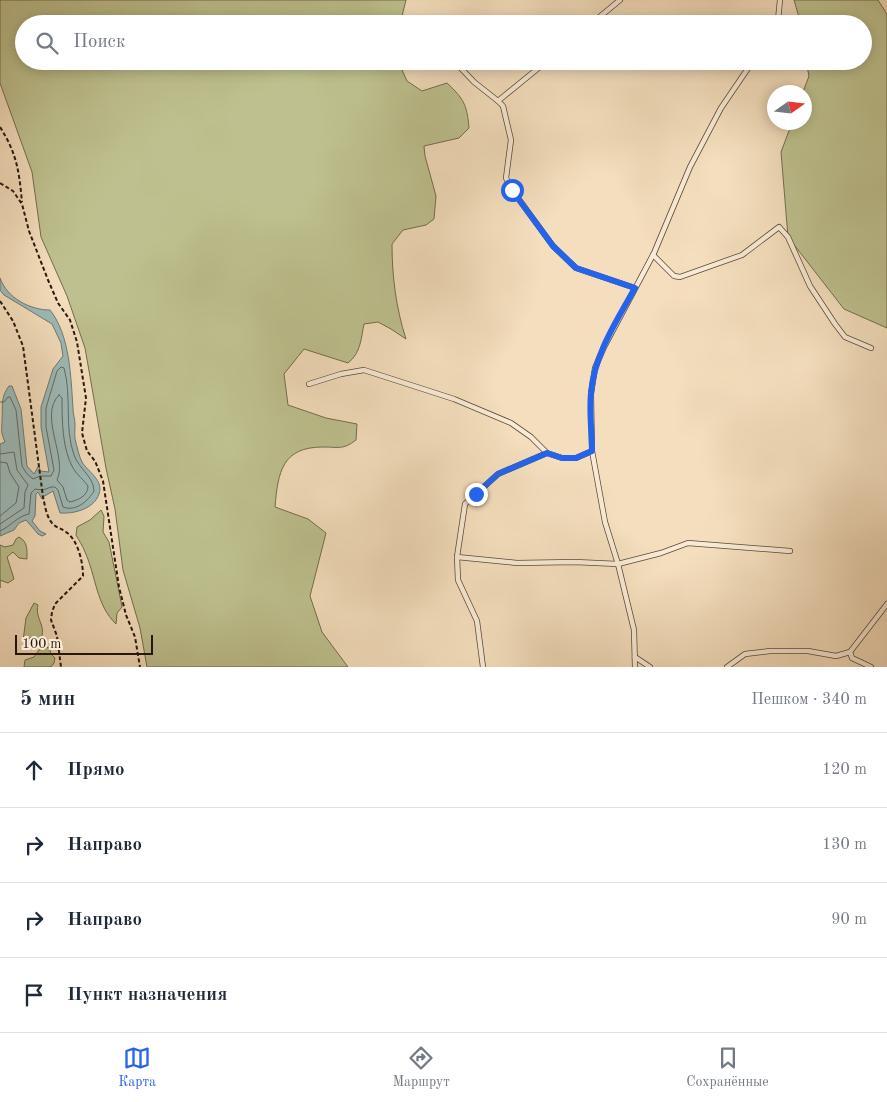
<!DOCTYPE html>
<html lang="ru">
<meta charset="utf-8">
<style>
:root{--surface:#fff;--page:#f6f6f7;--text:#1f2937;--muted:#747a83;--line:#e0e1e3;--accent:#2563eb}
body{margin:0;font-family:"Old Standard TT",serif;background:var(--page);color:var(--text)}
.compass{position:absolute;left:767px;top:85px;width:45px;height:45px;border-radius:50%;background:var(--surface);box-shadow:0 2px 12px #0003;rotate:76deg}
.scale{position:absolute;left:15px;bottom:12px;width:138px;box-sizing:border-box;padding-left:5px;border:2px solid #28170d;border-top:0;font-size:14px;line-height:18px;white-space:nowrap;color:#28170d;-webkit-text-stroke:4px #f8ead4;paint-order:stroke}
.stop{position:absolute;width:15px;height:15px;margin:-11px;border:4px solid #2563eb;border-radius:50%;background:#fff}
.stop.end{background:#2563eb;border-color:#fff;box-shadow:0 1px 5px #0008}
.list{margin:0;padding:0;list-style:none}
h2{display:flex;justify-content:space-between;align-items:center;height:65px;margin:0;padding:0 20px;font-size:21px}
h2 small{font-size:16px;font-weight:400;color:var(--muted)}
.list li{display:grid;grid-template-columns:32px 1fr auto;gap:15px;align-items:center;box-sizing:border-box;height:75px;padding:0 20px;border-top:1px solid var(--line)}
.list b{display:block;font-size:19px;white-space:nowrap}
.list em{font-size:16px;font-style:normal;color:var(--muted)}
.icon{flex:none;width:28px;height:28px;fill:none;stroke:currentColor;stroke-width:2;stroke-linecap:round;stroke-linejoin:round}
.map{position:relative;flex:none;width:887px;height:667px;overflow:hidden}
.search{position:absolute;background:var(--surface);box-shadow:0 2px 12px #0003;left:15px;right:15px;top:15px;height:55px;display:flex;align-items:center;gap:12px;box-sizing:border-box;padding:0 18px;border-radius:28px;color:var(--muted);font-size:19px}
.sheet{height:365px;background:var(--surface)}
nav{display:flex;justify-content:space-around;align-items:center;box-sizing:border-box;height:70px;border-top:1px solid var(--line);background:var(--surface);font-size:14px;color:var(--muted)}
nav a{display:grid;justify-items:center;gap:2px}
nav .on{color:var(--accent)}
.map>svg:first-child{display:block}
</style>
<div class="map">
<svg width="887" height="667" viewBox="0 0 887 667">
<rect width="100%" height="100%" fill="#f4debd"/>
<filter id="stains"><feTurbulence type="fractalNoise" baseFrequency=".004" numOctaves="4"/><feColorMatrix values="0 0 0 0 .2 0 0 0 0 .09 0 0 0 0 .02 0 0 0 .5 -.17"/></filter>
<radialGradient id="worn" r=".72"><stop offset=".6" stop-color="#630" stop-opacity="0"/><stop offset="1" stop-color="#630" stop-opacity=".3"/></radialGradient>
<g fill="#bec18f" stroke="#736c4e">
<path d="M0,0H406L400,24H24V61H398L407,81L422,91L447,83C464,99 467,105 469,128L459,138L424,146L425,156L436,196L434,219L426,225L403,230L392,244C392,276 396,308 406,339L391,329L378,322L364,324C361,338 361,353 348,363L304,349L284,374L288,405L326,418L357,424L356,440C343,450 339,447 323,447C282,447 278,472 275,507L308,519L326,533L310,596L322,632L348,667H147L140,628L123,570L115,509L106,468L85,348L67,296L41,237L32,172L0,83Z"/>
<polygon points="794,0 878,0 887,14 887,328 844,309 788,237 781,152 792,123 804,122 804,92 803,92 809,76 806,61 863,61 863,24 801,24"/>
<path d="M101,510L104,516L103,532L109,542L122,607L117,613L116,624C96,605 96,576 85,552C83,546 79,541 76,535L77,527L90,520Z"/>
<path d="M19,537C28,542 27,550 27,559L19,558L13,552L7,557L14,579L8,583L0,580V588V545L5,547L13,545L16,539Z"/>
<path d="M34,603L38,605C34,619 50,629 38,642L32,637L23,641L26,618Z"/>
<polygon points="49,647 51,654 55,658 54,663 51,667 24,667 25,660 34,657 39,650"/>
</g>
<path fill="#9ebbb9" stroke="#6f7974" d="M0,278C7,298 30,310 50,310C70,335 71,378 73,409C73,414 75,419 75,424C75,431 74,437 76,443C78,450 79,456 82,462C88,472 104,480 99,494C94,509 74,514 60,513L53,491L43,497L42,499L38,492L36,494L35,516L32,521L40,531L46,534L42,536L38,534L26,520L19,523L14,530L0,536V444L5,442C0,430 2,431 2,420C3,406 0,398 9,386H12L21,409L27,466L34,474L39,465L40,471L49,472L41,427V407L53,369L63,356L61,343L52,324L4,295L0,290Z"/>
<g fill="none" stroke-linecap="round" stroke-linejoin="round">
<g stroke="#636963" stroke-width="1">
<path d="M59,395L62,398C62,419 62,449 73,468C77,475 84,480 88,486C88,496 78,500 70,502L67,500L63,487L57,480C68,457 38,416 59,395Z"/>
<path d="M0,402H4L8,397H10L16,410L22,466L27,474L33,479L40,476H51L54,470L46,427V408L57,371L61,367L64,368C72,396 64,427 74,455C79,469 94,477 94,491C88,501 76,512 63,507L58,490L55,487H51L43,490L35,489L31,493L29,514C18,516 11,526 0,531"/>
<polyline points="0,454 14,452 17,470 28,485 25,492 24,508 0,524"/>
<polyline points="0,462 7,463 10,473 19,487 16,503 0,516"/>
</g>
<g stroke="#5b4939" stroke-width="6">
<g id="lane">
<polyline points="591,24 620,0"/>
<polyline points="776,24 778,20 780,0"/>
<polyline points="454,61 474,82 498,101 547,61"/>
<polyline points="498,101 503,106 511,140 506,178 512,190 553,246 576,268 635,288"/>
<polyline points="653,255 674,276 680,277 742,255 779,227 788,237 810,286 835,324 845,337 871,348"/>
<polyline points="309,384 341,374 364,370 454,399 511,423 531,437 547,453 562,458 576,458 592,451"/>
<polyline points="547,453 498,474 465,504 457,557 517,563 575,562 618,564 661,553 688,543 790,551"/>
<polyline points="457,557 458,580 477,621 483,667"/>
<polyline points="850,652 852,658 871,667"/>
<polyline points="635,657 650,667"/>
<polyline points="635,667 634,630 618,564 605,522 592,451 591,394 595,368 604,347 654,253 690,167 721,108 753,61"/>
<polyline points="727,667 745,654 770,651 808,651 836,656 850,652 887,604"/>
</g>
</g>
<g stroke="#28170d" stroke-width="2" stroke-dasharray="4 2.5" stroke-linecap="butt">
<path d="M0,127C17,154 19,171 22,202"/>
<polyline points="0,183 13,191 22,204 29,231 48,280 58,303 70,320 77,342 86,398 82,433 87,451 95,461 103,481 119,587 126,615 135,637 140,667"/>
<path d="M0,301L13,321L23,346L43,497C45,505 46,516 52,523C56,528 61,528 66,532C78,540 83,562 83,576L55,604L52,612L51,620L57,636L61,667"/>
</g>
<use href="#lane" stroke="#f8ead4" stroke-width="4.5"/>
</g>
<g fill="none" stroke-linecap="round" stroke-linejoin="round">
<path stroke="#2563eb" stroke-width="6" d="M476,494L498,474L547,453L562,458H576L592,451C592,432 589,412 591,393C594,355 617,320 635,288L576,268L553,246L512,190"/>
</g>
<rect width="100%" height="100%" filter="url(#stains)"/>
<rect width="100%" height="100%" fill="url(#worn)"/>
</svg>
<svg class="compass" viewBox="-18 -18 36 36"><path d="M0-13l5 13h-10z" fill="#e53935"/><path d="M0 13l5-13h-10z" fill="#747a83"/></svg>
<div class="scale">100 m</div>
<div class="stop" style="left:512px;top:190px"></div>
<div class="stop end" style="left:476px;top:494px"></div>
<div class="search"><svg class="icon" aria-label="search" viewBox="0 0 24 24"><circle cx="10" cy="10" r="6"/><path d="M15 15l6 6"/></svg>Поиск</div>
</div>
<section class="sheet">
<h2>5 мин<small>Пешком · 340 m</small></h2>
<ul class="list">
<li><svg class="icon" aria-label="ahead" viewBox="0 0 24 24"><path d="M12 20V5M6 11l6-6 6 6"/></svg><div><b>Прямо</b></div><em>120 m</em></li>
<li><svg class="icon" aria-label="right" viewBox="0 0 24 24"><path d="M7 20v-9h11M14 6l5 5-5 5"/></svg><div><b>Направо</b></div><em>130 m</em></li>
<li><svg class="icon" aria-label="right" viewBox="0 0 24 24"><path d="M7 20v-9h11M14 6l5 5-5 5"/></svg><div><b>Направо</b></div><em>90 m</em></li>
<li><svg class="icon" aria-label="arrive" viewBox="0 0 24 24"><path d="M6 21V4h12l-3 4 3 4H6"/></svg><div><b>Пункт назначения</b></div></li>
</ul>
</section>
<nav>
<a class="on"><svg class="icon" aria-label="map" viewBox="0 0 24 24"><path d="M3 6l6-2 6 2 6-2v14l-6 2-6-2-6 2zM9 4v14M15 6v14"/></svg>Карта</a>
<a><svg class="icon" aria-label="directions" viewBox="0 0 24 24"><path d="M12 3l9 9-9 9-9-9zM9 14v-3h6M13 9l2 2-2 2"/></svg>Маршрут</a>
<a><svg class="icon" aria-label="saved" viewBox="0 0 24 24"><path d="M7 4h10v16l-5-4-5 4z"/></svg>Сохранённые</a>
</nav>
